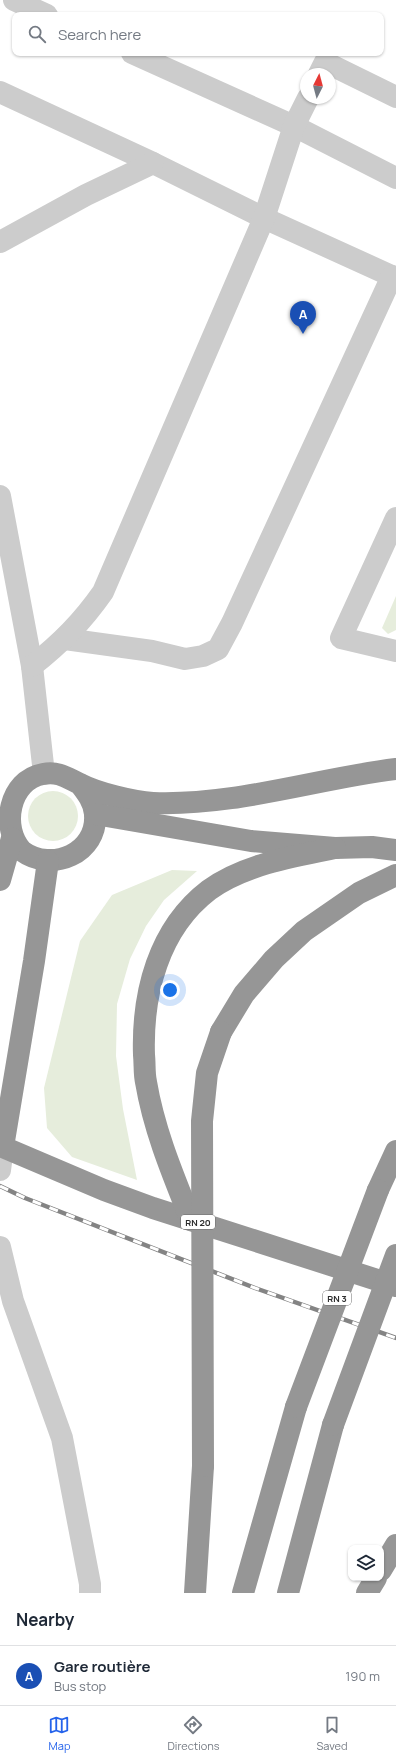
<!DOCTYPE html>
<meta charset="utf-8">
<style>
:root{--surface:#fff;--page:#f6f6f7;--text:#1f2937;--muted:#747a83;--line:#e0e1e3;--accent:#2563eb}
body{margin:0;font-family:Manrope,sans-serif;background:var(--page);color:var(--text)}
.controls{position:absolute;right:12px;bottom:12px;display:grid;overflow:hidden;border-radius:8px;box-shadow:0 1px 3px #0004}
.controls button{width:36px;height:36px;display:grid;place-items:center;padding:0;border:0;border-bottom:1px solid var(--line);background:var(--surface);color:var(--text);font:20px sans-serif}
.compass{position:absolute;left:300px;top:68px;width:36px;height:36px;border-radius:50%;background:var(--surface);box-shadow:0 1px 3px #0004;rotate:6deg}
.you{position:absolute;left:170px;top:990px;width:14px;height:14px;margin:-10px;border:3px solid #fff;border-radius:50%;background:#1a73e8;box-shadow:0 0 0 6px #1a73e833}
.badge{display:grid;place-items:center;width:26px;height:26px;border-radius:50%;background:var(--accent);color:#fff;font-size:13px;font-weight:700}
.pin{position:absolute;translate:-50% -33px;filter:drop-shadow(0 1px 2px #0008)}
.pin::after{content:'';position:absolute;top:21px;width:14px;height:12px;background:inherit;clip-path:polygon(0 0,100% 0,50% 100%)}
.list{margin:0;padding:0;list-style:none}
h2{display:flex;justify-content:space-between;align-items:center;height:52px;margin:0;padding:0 16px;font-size:17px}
h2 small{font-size:13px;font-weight:400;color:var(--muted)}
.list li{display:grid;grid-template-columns:26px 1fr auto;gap:12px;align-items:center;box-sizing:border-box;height:60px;padding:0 16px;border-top:1px solid var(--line)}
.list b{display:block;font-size:15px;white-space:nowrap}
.list p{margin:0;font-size:13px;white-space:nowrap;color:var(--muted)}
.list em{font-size:13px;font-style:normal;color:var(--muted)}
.icon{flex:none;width:22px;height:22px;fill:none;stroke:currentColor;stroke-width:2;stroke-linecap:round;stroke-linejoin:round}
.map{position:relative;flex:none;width:396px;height:1593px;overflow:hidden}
.search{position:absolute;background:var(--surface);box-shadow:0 1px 3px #0004;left:12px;right:12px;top:12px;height:44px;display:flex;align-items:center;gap:10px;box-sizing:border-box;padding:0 14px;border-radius:8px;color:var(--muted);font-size:15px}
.sheet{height:112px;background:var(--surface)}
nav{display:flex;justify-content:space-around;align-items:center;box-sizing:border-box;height:56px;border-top:1px solid var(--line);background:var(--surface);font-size:11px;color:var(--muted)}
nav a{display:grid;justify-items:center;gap:2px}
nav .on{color:var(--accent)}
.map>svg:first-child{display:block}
</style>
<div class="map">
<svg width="396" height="1593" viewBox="0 0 396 1593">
<rect width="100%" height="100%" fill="#fff"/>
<g fill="#e6eddc">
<polygon points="396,596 396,630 388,634 382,628"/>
<circle cx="53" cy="816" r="25"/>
<polygon points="172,870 197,871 164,900 146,926 130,959 117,1004 116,1056 123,1109 137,1180 72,1157 47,1128 44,1088 80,941 112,895"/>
</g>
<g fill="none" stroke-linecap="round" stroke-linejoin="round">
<g stroke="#ccc" stroke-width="22">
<polyline points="14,0 47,15"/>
<polyline points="132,53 294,126 396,178"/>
<polyline points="319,74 325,62 396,97"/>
<polyline points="0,92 153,163 264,218 396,278"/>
<polyline points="0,242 86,195 153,163"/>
<polyline points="0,496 32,666 44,774"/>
<polyline points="396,518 341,638 396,651"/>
<polyline points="65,639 152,651 185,659 203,656 218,649 232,623 392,276"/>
<path d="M32,666C61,643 82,622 103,592L264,218L294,126L308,98"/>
<polyline points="0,1170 3,1147"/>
<polyline points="0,1247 13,1301 62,1438 90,1584 90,1593"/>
</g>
<g stroke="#969696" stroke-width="22">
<path d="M80,784C87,793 94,802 95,814C98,853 52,873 22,851C0,828 9,780 43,774C59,771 67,778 80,784C97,793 134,802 153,803C235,806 315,779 396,769"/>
<polyline points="95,814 251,841 335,848 372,847 396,850"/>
<polyline points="48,861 34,961 3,1147 104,1190 153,1208 396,1286"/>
<polyline points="0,880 12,838"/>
<polyline points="221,1032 244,994 274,959 304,931 359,893 396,875"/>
<polyline points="378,1190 396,1151"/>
<path d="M191,1220C173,1175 154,1130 146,1082C144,1073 145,1064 144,1055C142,994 158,929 209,890C243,865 294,856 335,848"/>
<polyline points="381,1570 396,1545"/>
<polyline points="195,1593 203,1466"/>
<polyline points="243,1593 296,1407"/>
<polyline points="288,1593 333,1425"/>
<polyline points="367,1593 376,1578"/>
</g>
<g stroke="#848484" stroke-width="4.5">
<polyline id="rail" points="0,1186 25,1198 255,1288 396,1338"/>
</g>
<use href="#rail" stroke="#fff" stroke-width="3" stroke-dasharray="9" stroke-linecap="butt"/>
<g stroke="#969696" stroke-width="22">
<polyline points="296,1407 378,1190"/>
<polyline points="333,1425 396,1255"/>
<polyline points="203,1466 202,1121 207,1073 221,1032"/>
</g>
</g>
<g text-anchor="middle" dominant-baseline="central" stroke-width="4" stroke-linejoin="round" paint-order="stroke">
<g fill="#fff" stroke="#6d6d6d" stroke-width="1">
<rect x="181" y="1215" width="34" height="14" rx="3"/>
<rect x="323" y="1291" width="28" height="14" rx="3"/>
</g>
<g font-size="9" font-weight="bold" fill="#2f2f2f">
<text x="198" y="1222">RN 20</text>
<text x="337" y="1298">RN 3</text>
</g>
</g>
</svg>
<div class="controls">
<button><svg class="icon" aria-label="layers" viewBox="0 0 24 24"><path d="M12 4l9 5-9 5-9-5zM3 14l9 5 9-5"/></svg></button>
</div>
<svg class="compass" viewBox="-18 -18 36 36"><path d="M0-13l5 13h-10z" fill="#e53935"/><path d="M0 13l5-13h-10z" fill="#747a83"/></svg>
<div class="you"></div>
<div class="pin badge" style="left:303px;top:334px;background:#1a4fb4">A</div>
<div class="search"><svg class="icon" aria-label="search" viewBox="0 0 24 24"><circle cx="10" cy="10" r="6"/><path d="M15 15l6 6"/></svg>Search here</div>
</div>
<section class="sheet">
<h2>Nearby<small></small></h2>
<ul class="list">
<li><span class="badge" style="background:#1a4fb4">A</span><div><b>Gare routière</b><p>Bus stop</p></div><em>190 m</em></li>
</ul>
</section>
<nav>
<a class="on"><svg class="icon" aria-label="map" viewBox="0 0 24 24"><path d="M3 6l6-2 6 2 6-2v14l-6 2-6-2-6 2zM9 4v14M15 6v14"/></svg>Map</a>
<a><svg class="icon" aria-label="directions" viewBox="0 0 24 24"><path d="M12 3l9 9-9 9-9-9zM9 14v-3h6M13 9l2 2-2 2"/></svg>Directions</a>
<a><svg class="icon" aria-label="saved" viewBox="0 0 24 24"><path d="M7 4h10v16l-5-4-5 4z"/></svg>Saved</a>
</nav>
